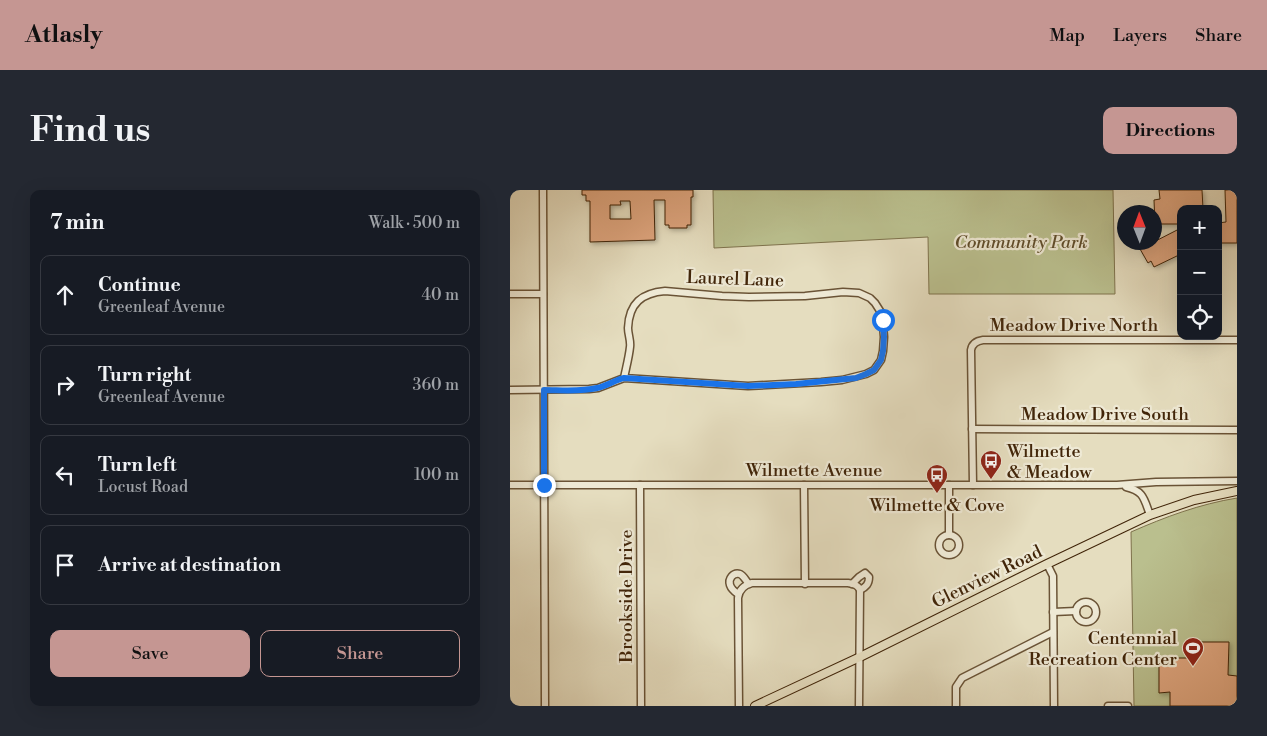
<!DOCTYPE html>
<meta charset="utf-8">
<style>
:root{--surface:#171b24;--page:#242831;--text:#f1f3f6;--muted:#9ea1a6;--line:#363941;--accent:#c59692}
body{margin:0;font-family:"Libre Bodoni",serif;background:var(--page);color:var(--text)}
.controls{position:absolute;right:15px;top:15px;display:grid;overflow:hidden;border-radius:10px;box-shadow:0 5px 20px #0002}
.controls button{width:45px;height:45px;display:grid;place-items:center;padding:0;border:0;border-bottom:1px solid var(--line);background:var(--surface);color:var(--text);font:25px sans-serif}
.compass{position:absolute;left:607px;top:15px;width:45px;height:45px;border-radius:50%;background:var(--surface);box-shadow:0 5px 20px #0002;rotate:359deg}
.stop{position:absolute;width:15px;height:15px;margin:-11px;border:4px solid #1a73e8;border-radius:50%;background:#fff}
.stop.end{background:#1a73e8;border-color:#fff;box-shadow:0 1px 5px #0008}
.list{margin:0;padding:0;list-style:none}
h2{display:flex;justify-content:space-between;align-items:center;height:65px;margin:0;padding:0 20px;font-size:21px}
h2 small{font-size:16px;font-weight:400;color:var(--muted)}
.list li{display:grid;grid-template-columns:32px 1fr auto;gap:15px;align-items:center;box-sizing:border-box;height:80px;margin:0 10px 10px;padding:0 10px;border:1px solid var(--line);border-radius:10px}
.list b{display:block;font-size:19px;white-space:nowrap}
.list p{margin:0;font-size:16px;white-space:nowrap;color:var(--muted)}
.list em{font-size:16px;font-style:normal;color:var(--muted)}
.actions{display:flex;gap:10px;padding:15px 20px}
.actions a{flex:1;padding:11px 0;border:1px solid var(--accent);border-radius:10px;text-align:center;font-size:18px;color:var(--accent)}
.actions .main{background:var(--accent);color:#111}
.icon{flex:none;width:28px;height:28px;fill:none;stroke:currentColor;stroke-width:2;stroke-linecap:round;stroke-linejoin:round}
.map{position:relative;flex:none;width:727px;height:516px;overflow:hidden;border-radius:10px}
header{display:flex;align-items:center;gap:30px;box-sizing:border-box;height:70px;padding:0 25px;background:var(--accent);color:#111}
header strong{font-size:24px}
nav{display:flex;gap:28px;margin-inline-start:auto;font-size:18px}
.intro{display:flex;align-items:center;justify-content:space-between;box-sizing:border-box;height:120px;padding:0 30px}
h1{margin:0;font-size:35px}
.button{padding:12px 22px;border-radius:10px;background:var(--accent);color:#111;font-size:18px;font-weight:700}
main{display:flex;gap:30px;padding:0 30px}
aside{flex:1;background:var(--surface);border-radius:10px;box-shadow:0 5px 20px #0002}
.map>svg:first-child{display:block}
</style>
<header>
<strong>Atlasly</strong>
<nav><a>Map</a><a>Layers</a><a>Share</a></nav>
</header>
<div class="intro"><h1>Find us</h1><a class="button">Directions</a></div>
<main>
<aside>
<h2>7 min<small>Walk · 500 m</small></h2>
<ul class="list">
<li><svg class="icon" aria-label="ahead" viewBox="0 0 24 24"><path d="M12 20V5M6 11l6-6 6 6"/></svg><div><b>Continue</b><p>Greenleaf Avenue</p></div><em>40 m</em></li>
<li><svg class="icon" aria-label="right" viewBox="0 0 24 24"><path d="M7 20v-9h11M14 6l5 5-5 5"/></svg><div><b>Turn right</b><p>Greenleaf Avenue</p></div><em>360 m</em></li>
<li><svg class="icon" aria-label="left" viewBox="0 0 24 24"><path d="M17 20v-9H6M10 6l-5 5 5 5"/></svg><div><b>Turn left</b><p>Locust Road</p></div><em>100 m</em></li>
<li><svg class="icon" aria-label="arrive" viewBox="0 0 24 24"><path d="M6 21V4h12l-3 4 3 4H6"/></svg><div><b>Arrive at destination</b></div></li>
</ul>
<div class="actions"><a class="main">Save</a><a>Share</a></div>
</aside>
<div class="map">
<svg width="727" height="516" viewBox="0 0 727 516">
<defs>
<filter id="shadow"><feDropShadow dx="2" dy="2" stdDeviation="2.5" flood-color="#0004"/></filter>
</defs>
<rect width="100%" height="100%" fill="#e5ddbf"/>
<filter id="stains"><feTurbulence type="fractalNoise" baseFrequency=".004" numOctaves="4"/><feColorMatrix values="0 0 0 0 .2 0 0 0 0 .09 0 0 0 0 .02 0 0 0 .5 -.17"/></filter>
<radialGradient id="worn" r=".72"><stop offset=".6" stop-color="#630" stop-opacity="0"/><stop offset="1" stop-color="#630" stop-opacity=".3"/></radialGradient>
<g fill="#babf8e" stroke="#7e724c">
<polygon points="203,0 603,0 605,104 419,104 418,47 204,58"/>
<path d="M727,308V516H624L621,342C655,327 690,314 727,308Z"/>
</g>
<g fill="#dda47d" stroke="#412509" fill-rule="evenodd" filter="url(#shadow)">
<path d="M72,0H183V7H181V35H177V38H159V35H155V10H144L145,50L80,52V11H76V5H72ZM110,11H120L121,29H100V15H111Z"/>
<polygon points="649,0 692,0 693,19 671,19 671,34 645,34 644,10 650,9"/>
<polygon points="715,0 727,0 727,53 708,53 708,33 716,32"/>
<polygon points="671,38 671,64 644,77 641,71 638,73 630,59"/>
<polygon points="684,452 719,452 718,485 727,486 727,516 660,516 660,502 649,503 649,468 684,468"/>
</g>
<g fill="none" stroke-linecap="round" stroke-linejoin="round">
<g stroke="#6a5336" stroke-width="9">
<g id="minor">
<polyline points="33,0 35,516"/>
<polyline points="0,104 33,104"/>
<path d="M0,200L79,199L88,198L114,188L238,196L311,192L332,190L356,184L364,180L371,170L373,161L374,147L372,124L365,113L360,108L349,103L333,102L295,106L239,107L212,106L155,101C132,103 119,113 118,138C118,144 121,151 120,157C119,167 116,178 114,188"/>
<polyline points="462,239 727,240"/>
<polyline points="0,295 607,295 646,292 727,291"/>
<polyline points="130,295 131,516"/>
<polyline points="294,295 295,394"/>
<polyline points="439,295 439,345"/>
<path d="M463,295L461,160C462,154 466,151 473,150H727"/>
<path d="M616,297C634,301 634,309 640,325"/>
<circle cx="439" cy="355" r="10"/>
<polyline points="537,374 543,386 544,516"/>
<path d="M342,394L349,387L355,383L359,387C359,394 356,397 350,400"/>
<path d="M228,404C225,402 221,398 220,395C218,389 223,382 230,384C234,386 236,391 239,394"/>
<circle cx="576" cy="422" r="10"/>
<polyline points="543,422 566,421"/>
<path d="M229,516L228,408C229,400 234,395 242,393H338C344,394 348,395 350,400L349,516"/>
<polyline points="446,516 446,497 452,488 543,442"/>
<polyline points="598,516 618,516"/>
</g>
</g>
<g stroke="#412509" stroke-width="10">
<polyline id="major" points="245,516 350,467 537,374 640,325 684,310 727,301"/>
</g>
<use href="#minor" stroke="#eee9d5" stroke-width="6"/>
<use href="#major" stroke="#e5ddbf" stroke-width="8"/>
</g>
<g fill="none" stroke-linecap="round" stroke-linejoin="round">
<path stroke="#1a73e8" stroke-width="6" d="M34,295V200C50,200 71,202 87,198C97,196 105,190 114,188L238,196L286,194L346,188L356,184L364,180L371,170L373,161L374,147L373,130"/>
</g>
<defs>
<g id="bus-pin" transform="scale(1.125)"><path d="M0 17L-7.5 6A9.5 9.5 0 1 1 7.5 6Z" fill="#8f2418" stroke="#eee9d5"/><path d="M-5-6H5V4H4V6H2V4H-2V6H-4V4H-5ZM-3.5-4V0h7V-4ZM-3.5 1.2v1.5H-2V1.2ZM2 1.2v1.5H3.5V1.2Z" fill="#fff"/></g>
<g id="stadium-pin" transform="scale(1.125)"><path d="M0 17L-7.5 6A9.5 9.5 0 1 1 7.5 6Z" fill="#8f2418" stroke="#eee9d5"/><path d="M0-5a6.5 5 0 1 0 0 10a6.5 5 0 1 0 0-10ZM-3.5-1.8h7v3.6h-7Z" fill="#fff"/></g>
</defs>
<g fill-rule="evenodd">
<use href="#bus-pin" x="481" y="271"/>
<use href="#bus-pin" x="427" y="285"/>
<use href="#stadium-pin" x="683" y="458"/>
</g>
<g text-anchor="middle" dominant-baseline="central" stroke-width="4.5" stroke-linejoin="round" paint-order="stroke">
<g font-size="18" font-style="italic" fill="#5f4c2a" stroke="#eee9d5">
<text x="511" y="52">Community Park</text>
</g>
<g font-size="18" fill="#412509" stroke="#eee9d5">
<text transform="translate(225 89) rotate(2)">Laurel Lane</text>
<text x="564" y="135">Meadow Drive North</text>
<text x="595" y="224">Meadow Drive South</text>
<text x="304" y="280">Wilmette Avenue</text>
<text transform="translate(477 387) rotate(-26)">Glenview Road</text>
<text transform="translate(116 406) rotate(-90)">Brookside Drive</text>
</g>
<g font-size="18" fill="#412509" stroke="#eee9d5" text-anchor="start">
<text x="497" y="261">Wilmette<tspan x="497" dy="21">&amp; Meadow</tspan></text>
<text x="427" y="315" text-anchor="middle">Wilmette &amp; Cove</text>
<text x="667" y="448" text-anchor="end">Centennial<tspan x="667" dy="21">Recreation Center</tspan></text>
</g>
</g>
<rect width="100%" height="100%" filter="url(#stains)"/>
<rect width="100%" height="100%" fill="url(#worn)"/>
</svg>
<div class="controls">
<button>+</button>
<button>−</button>
<button><svg class="icon" aria-label="locate" viewBox="0 0 24 24"><circle cx="12" cy="12" r="6"/><path d="M12 2v4M12 18v4M2 12h4M18 12h4"/></svg></button>
</div>
<svg class="compass" viewBox="-18 -18 36 36"><path d="M0-13l5 13h-10z" fill="#e53935"/><path d="M0 13l5-13h-10z" fill="#9ea1a6"/></svg>
<div class="stop" style="left:373px;top:130px"></div>
<div class="stop end" style="left:34px;top:295px"></div>
</div>
</main>
